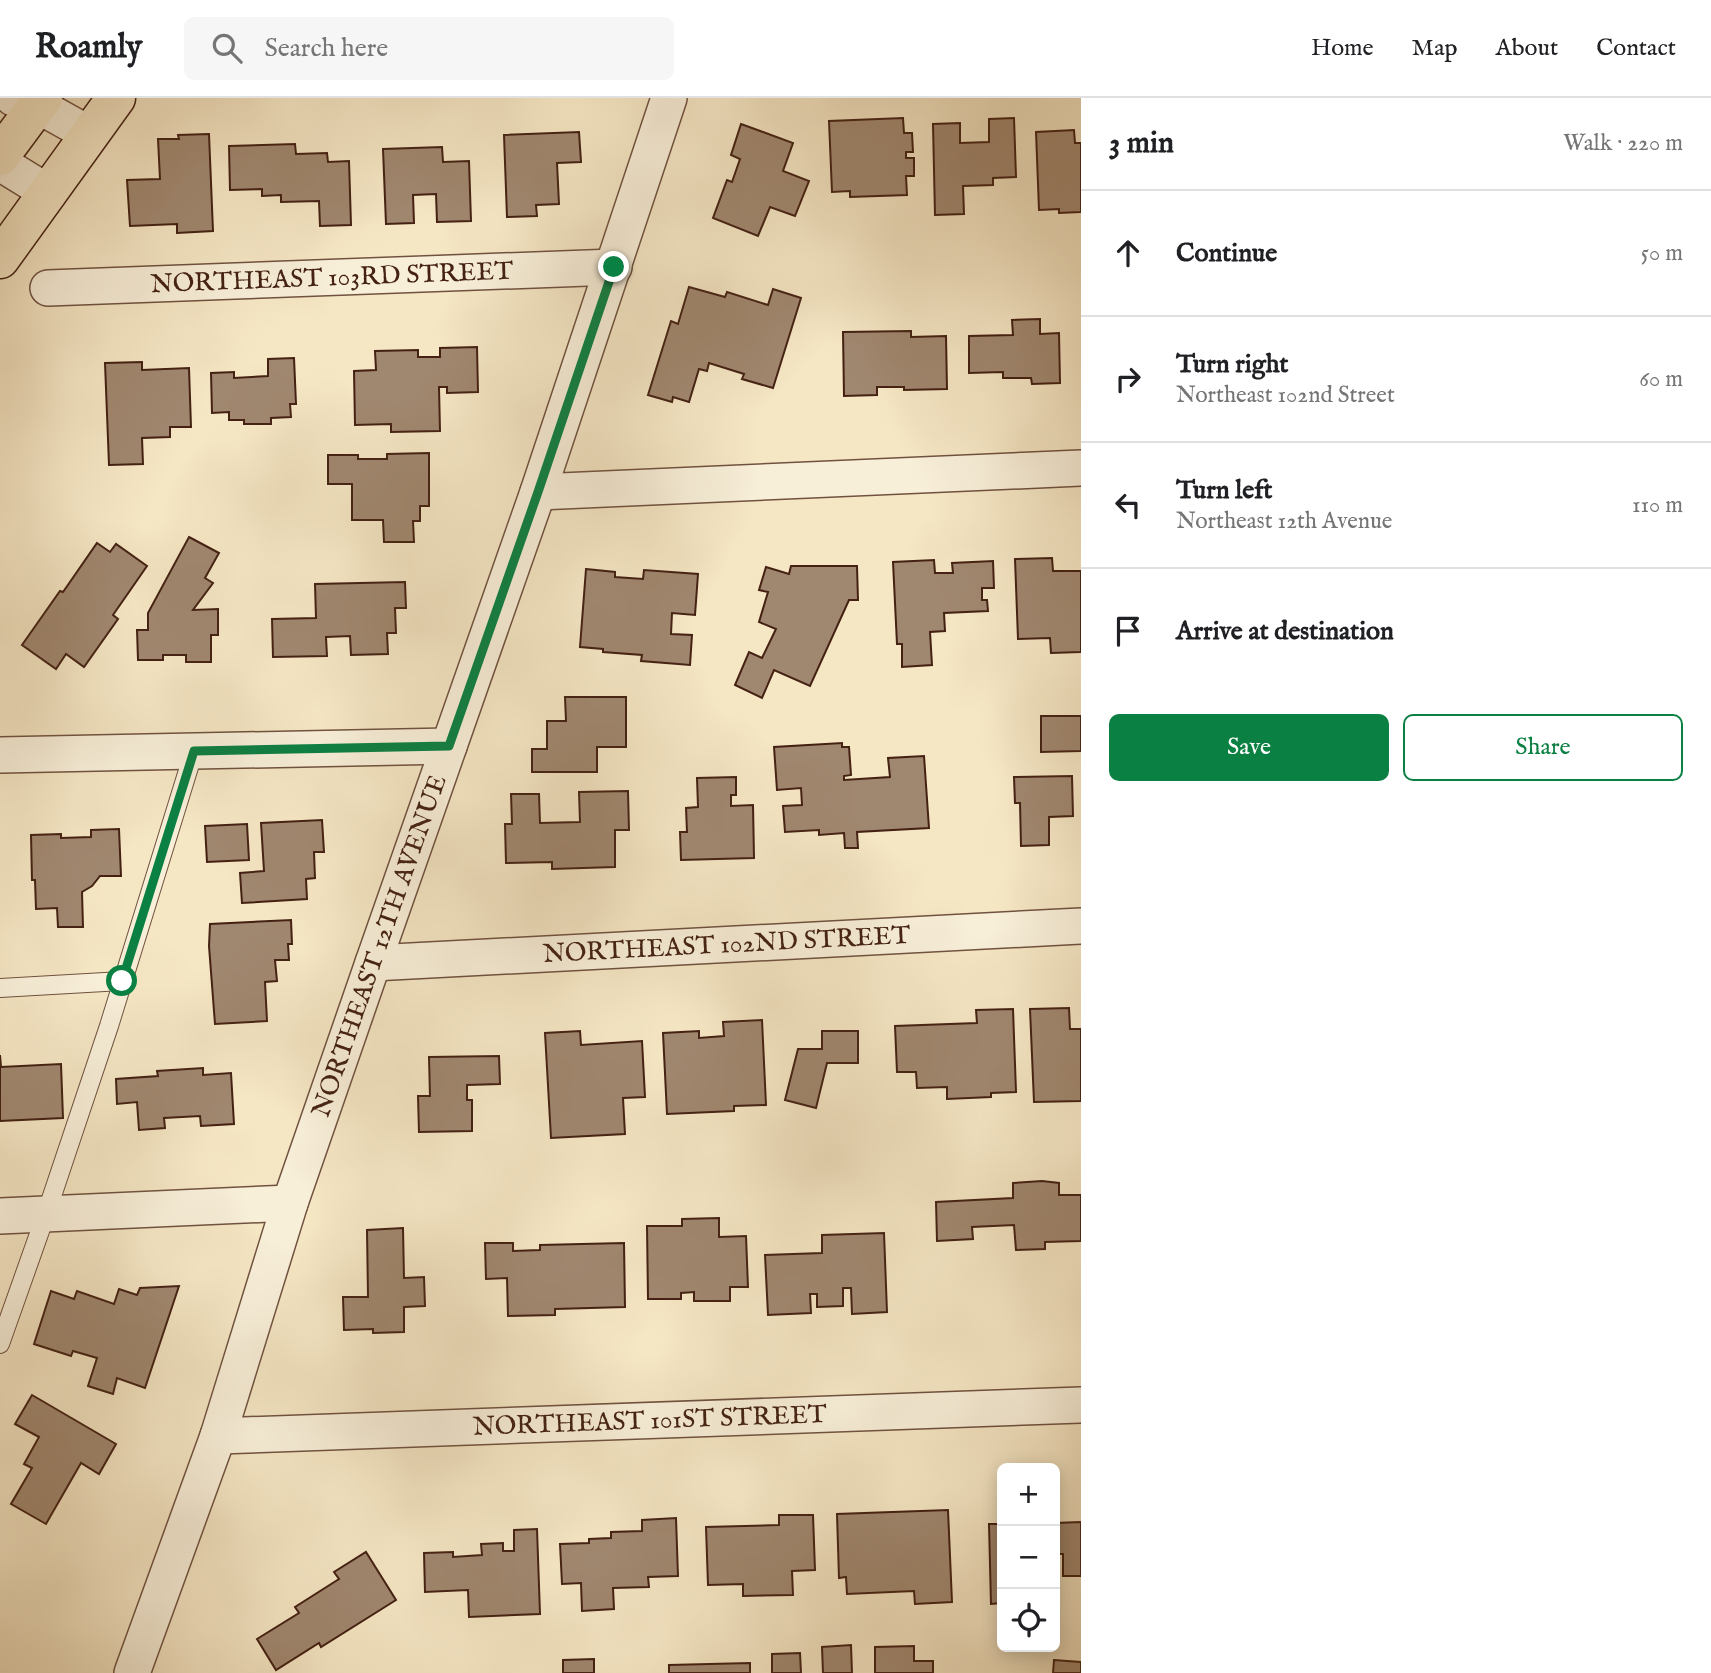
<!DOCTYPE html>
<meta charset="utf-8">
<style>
:root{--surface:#fff;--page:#f6f6f6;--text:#202124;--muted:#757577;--line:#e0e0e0;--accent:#0b8043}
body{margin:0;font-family:"IM FELL English",serif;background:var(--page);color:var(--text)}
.controls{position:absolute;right:21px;bottom:21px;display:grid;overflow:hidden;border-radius:10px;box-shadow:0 4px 18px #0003}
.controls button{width:63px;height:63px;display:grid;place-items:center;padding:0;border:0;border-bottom:2px solid var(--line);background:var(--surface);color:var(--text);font:35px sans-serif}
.stop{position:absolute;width:21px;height:21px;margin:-16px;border:5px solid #0b8043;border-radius:50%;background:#fff}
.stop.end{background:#0b8043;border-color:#fff;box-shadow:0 2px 7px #0008}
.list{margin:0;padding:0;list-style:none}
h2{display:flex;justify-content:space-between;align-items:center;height:91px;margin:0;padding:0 28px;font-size:30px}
h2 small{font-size:23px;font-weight:400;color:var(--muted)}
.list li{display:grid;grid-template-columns:46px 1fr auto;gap:21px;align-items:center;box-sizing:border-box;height:126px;padding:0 28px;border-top:2px solid var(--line)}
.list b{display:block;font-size:26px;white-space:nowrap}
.list p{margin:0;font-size:23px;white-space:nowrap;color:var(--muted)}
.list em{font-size:23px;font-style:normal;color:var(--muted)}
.actions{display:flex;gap:14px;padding:21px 28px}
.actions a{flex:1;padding:16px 0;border:2px solid var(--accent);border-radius:10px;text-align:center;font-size:24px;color:var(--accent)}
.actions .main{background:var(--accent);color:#fff}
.icon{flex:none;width:38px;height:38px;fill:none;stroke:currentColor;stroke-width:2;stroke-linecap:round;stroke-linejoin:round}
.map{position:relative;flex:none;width:1081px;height:1575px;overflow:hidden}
header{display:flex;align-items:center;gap:42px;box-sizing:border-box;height:98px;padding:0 35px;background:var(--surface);border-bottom:2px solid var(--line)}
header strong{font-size:33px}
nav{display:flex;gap:38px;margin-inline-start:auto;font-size:24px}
.search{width:490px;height:63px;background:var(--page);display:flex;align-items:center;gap:18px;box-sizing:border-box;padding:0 24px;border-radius:10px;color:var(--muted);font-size:26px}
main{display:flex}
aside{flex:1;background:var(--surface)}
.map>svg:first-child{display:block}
</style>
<header>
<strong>Roamly</strong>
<div class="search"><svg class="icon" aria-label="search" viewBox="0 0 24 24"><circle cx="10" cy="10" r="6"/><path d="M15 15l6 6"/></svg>Search here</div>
<nav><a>Home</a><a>Map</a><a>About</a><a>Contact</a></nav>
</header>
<main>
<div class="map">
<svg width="1081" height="1575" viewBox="0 0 1081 1575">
<rect width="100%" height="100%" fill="#f5e6c4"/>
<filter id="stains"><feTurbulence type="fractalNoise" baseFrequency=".00286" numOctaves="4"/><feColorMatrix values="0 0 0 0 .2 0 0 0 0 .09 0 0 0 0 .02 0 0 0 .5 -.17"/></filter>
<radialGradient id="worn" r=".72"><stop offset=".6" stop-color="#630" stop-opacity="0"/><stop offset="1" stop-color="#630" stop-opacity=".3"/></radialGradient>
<g fill="#a0876f" stroke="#442113" stroke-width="2">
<polygon points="903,20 904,35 912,35 913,54 906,54 906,60 914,60 914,78 906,78 907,97 850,99 850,93 832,94 829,23"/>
<polygon points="1014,20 1016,79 993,80 993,87 963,88 964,116 935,117 933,26 960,25 960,45 989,44 989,21"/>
<polygon points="741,26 793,45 783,73 809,83 795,118 770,109 758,138 713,120 727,82 732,84 740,61 731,57"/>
<polygon points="1074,32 1075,45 1081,45 1081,114 1059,115 1059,111 1039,112 1036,34"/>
<polygon points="579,34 581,64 557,65 559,106 536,107 537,118 507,119 504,37"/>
<polygon points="209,36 213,133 177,135 177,126 130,128 127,82 160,81 158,41 179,41 178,37"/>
<polygon points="295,46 296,56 327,55 328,64 349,63 351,127 320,128 319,103 281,104 281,97 262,98 262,91 230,92 229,48"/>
<polygon points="442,49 443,64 469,63 471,123 437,124 436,96 413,97 414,125 386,126 383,51"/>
<polygon points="689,189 725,199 727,194 768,207 773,191 801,200 773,290 742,281 744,276 709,265 707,273 699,271 689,304 673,299 672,304 648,297 671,223 678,226"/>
<polygon points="1040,221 1040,236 1059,235 1060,285 1032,286 1031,280 1003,280 1003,274 969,275 969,238 1013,237 1012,222"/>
<polygon points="911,233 911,239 946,238 947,291 904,292 904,289 877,289 877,297 844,298 843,234"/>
<polygon points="477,249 478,294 447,295 447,289 439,289 440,333 391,334 391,326 355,327 354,273 376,272 375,253 418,252 418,259 440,259 440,250"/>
<polygon points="294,260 296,306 290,306 291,319 271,320 271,326 244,326 244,322 229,322 229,314 212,315 211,275 234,274 234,280 268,278 268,261"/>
<polygon points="142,264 142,272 189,270 191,329 170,329 170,339 142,340 143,366 109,367 105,265"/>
<polygon points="429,355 429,408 420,408 420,423 413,423 414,444 384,444 383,422 352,422 352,386 328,386 328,357 358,357 358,361 387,361 387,356"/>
<polygon points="189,439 219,455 205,480 213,485 193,512 218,511 218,537 211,537 211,564 186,564 186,557 163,557 163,562 138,562 137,532 148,532 148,515"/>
<polygon points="97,445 110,454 116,446 147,468 113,517 118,521 84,569 66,556 56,571 22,547 60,493 63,494"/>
<polygon points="1052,460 1053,473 1081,473 1081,554 1051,555 1050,540 1018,541 1015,461"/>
<polygon points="934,462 935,475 953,475 952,465 993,463 994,490 982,490 982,502 987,502 988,513 944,515 945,533 930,534 932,567 902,569 902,546 897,546 893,464"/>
<polygon points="791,468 857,468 858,502 849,502 810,588 774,572 762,600 735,587 749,554 762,560 776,531 759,524 768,494 759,492 766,469 789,476"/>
<polygon points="586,471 615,474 615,479 643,481 644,472 698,476 695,517 672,515 671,536 692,537 690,567 641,563 642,557 603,554 603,551 580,549"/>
<polygon points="405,484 406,510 395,510 396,535 387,535 388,556 351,557 350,538 326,539 327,558 273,559 272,521 316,520 315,486"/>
<polygon points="565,599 626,599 626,649 597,649 597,674 532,674 532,651 547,651 547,623 566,623"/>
<polygon points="1041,618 1081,618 1081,653 1041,654"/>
<polygon points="842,645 842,649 849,649 851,677 844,678 844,682 890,679 888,660 924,658 929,730 857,734 858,750 845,750 844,735 819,737 819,732 785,734 783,708 802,707 801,690 777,692 774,649"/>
<polygon points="1072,678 1073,718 1049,719 1049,747 1021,748 1020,705 1015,705 1014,679"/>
<polygon points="736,679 736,697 731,697 731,708 753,707 754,760 681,762 680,734 687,734 686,710 698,709 697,680"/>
<polygon points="628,693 629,732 615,732 615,769 552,771 552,764 506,765 505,726 512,726 511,696 539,696 540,725 580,724 579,694"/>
<polygon points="322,722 324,754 314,754 315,780 306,781 307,801 242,805 240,775 264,773 261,725"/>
<polygon points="247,726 249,762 207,764 205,728"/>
<polygon points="119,731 121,778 100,778 92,788 82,794 83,829 58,829 57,810 36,811 35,782 32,782 31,737 61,736 61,740 91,739 91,732"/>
<polygon points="291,822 292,846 288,846 289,862 275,862 277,883 265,884 267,923 215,926 209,848 210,826"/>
<polygon points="1069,910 1070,931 1081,931 1081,1003 1034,1004 1030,911"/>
<polygon points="1013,911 1016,994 991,995 991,999 947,1001 947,989 917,990 916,974 897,974 895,928 977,925 976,912"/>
<polygon points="762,922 766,1007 734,1008 734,1013 667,1016 663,935 699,933 699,940 724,938 723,924"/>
<polygon points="580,933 581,947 642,943 645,999 623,1000 625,1036 551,1040 545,935"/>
<polygon points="822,933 858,933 858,965 827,965 816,1010 785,1002 798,951 822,951"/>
<polygon points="0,957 1,969 61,966 63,1020 0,1023"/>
<polygon points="499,958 500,986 467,987 467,1002 472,1002 472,1033 419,1034 418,998 430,998 429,959"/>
<polygon points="203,970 203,977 231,975 234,1026 201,1028 200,1018 164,1020 165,1030 139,1032 137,1004 117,1006 116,981 158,978 157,973"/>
<polygon points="1042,1083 1059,1085 1059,1097 1081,1097 1081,1143 1045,1144 1045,1151 1016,1152 1014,1127 972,1129 973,1141 937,1143 936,1104 1013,1100 1013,1085"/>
<polygon points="719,1120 719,1139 746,1138 748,1189 730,1189 730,1203 694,1203 694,1194 681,1195 681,1201 648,1201 647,1128 682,1128 682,1121"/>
<polygon points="403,1130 404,1180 424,1179 425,1208 404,1209 404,1234 373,1235 373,1231 344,1232 343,1199 368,1199 367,1132"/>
<polygon points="884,1135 887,1214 852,1216 851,1190 843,1190 843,1208 817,1209 817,1196 810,1196 811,1215 768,1217 765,1157 822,1155 822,1137"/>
<polygon points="485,1145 513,1145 513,1153 540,1152 540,1147 624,1145 625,1209 555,1211 555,1217 508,1218 507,1180 486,1181"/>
<polygon points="179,1188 145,1290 117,1280 113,1296 88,1288 97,1260 73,1253 71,1258 34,1246 51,1193 74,1201 77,1193 114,1206 119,1191 137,1197 140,1190"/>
<polygon points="32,1297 116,1346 99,1376 81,1365 46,1426 11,1406 32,1370 24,1366 39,1339 15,1326"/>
<polygon points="948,1412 952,1504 915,1506 914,1493 847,1496 846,1479 839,1480 837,1416"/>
<polygon points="779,1417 813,1417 815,1472 792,1473 793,1497 743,1498 743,1486 708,1487 706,1429 779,1427"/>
<polygon points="676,1420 678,1478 648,1479 649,1489 613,1490 614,1511 582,1513 581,1485 562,1486 560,1446 589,1445 589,1441 611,1440 611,1434 642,1433 642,1422"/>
<polygon points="1081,1424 1081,1478 1063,1478 1063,1456 1055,1456 1055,1425"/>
<polygon points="989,1426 1002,1426 1002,1505 991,1506"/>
<polygon points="537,1431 540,1516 469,1519 468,1492 425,1494 424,1455 453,1454 453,1459 482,1457 481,1446 503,1445 503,1453 514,1453 514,1432"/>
<polygon points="366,1454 396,1502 321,1549 319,1545 276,1572 257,1541 299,1515 295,1509 339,1481 334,1474"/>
<polygon points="851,1547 852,1575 823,1575 822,1549"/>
<polygon points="914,1548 914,1563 933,1563 933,1575 875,1575 875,1549"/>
<polygon points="800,1555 801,1575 772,1575 772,1556"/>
<polygon points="594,1561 594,1575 563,1575 563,1562"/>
<polygon points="1054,1562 1081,1564 1081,1575 1053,1575"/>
<polygon points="750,1565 750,1575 669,1575 669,1567"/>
</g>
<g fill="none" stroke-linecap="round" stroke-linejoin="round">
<g stroke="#70523f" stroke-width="20">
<g id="lane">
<polyline points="0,890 122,883"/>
<polyline points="0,1246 46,1116 109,928 194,653"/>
</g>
</g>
<g stroke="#70523f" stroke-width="38">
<g id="street">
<polyline points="13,0 37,7 89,36"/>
<polyline points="0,65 49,95"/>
<path id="s1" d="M48,190L614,169"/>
<polyline points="538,394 1081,370"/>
<polyline points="0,657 449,648"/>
<path id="s2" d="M373,865L1081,828"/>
<polyline points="0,1118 290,1105"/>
<path id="s3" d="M218,1338L1081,1307"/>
<path id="s4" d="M132,1575L218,1338L290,1105L373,865L538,394L669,0"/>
</g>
</g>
<g stroke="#442113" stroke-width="41">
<g id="primary">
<polyline points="0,58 43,0"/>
<polyline points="0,161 116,0"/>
</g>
</g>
<use href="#lane" stroke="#f8efd9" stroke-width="18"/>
<use href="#street" stroke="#f8efd9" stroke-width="35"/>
<use href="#primary" stroke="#f5e6c4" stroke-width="38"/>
</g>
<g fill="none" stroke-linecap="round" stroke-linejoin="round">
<polyline stroke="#0b8043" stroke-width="9" points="122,883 194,653 449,648 538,394 614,169"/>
</g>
<g text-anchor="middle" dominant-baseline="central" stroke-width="5" stroke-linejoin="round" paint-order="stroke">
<g font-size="26" fill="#442113" stroke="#f8efd9">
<text stroke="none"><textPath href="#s1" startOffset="284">NORTHEAST 103RD STREET</textPath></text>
<text stroke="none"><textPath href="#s2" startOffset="354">NORTHEAST 102ND STREET</textPath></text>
<text stroke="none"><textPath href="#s4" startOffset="768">NORTHEAST 12TH AVENUE</textPath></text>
<text stroke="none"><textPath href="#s3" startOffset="432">NORTHEAST 101ST STREET</textPath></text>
</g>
</g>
<rect width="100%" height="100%" filter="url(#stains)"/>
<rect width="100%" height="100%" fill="url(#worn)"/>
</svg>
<div class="controls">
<button>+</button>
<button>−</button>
<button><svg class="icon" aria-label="locate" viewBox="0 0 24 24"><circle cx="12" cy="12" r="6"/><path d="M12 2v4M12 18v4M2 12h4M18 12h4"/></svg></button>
</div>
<div class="stop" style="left:122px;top:883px"></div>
<div class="stop end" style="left:614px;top:169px"></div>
</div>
<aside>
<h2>3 min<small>Walk · 220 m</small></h2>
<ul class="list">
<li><svg class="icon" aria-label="ahead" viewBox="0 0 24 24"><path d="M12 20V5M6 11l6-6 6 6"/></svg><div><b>Continue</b></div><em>50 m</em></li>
<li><svg class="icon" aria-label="right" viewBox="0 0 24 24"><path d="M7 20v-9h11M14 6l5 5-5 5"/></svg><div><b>Turn right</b><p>Northeast 102nd Street</p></div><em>60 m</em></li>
<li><svg class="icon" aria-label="left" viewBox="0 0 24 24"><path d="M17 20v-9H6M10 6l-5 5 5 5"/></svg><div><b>Turn left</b><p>Northeast 12th Avenue</p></div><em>110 m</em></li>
<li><svg class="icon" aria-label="arrive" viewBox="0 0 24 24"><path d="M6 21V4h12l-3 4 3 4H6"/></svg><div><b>Arrive at destination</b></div></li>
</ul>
<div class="actions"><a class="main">Save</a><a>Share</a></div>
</aside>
</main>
